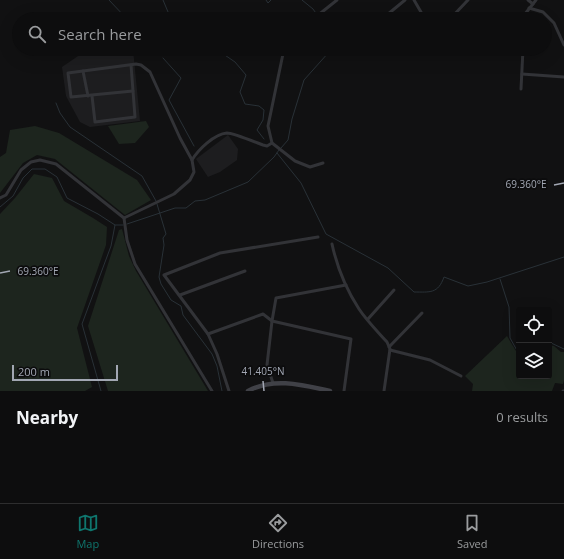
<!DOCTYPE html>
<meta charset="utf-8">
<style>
:root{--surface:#0d0d0e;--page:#1b1b1c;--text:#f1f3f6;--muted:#9a9c9e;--line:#2d2d2e;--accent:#0f766e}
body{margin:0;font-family:"Open Sans",sans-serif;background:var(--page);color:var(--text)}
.controls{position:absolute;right:12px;bottom:12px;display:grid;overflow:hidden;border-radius:4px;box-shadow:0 4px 16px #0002}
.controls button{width:36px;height:36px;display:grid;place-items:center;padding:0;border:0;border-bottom:1px solid var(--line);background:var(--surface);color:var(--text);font:20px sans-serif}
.scale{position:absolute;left:12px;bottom:10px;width:106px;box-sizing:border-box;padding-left:4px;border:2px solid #a2a7b3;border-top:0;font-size:11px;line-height:14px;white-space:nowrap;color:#a2a7b3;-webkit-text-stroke:3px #0c0c0d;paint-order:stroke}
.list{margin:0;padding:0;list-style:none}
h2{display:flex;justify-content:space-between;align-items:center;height:52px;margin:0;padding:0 16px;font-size:17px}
h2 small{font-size:13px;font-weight:400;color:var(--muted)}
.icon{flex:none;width:22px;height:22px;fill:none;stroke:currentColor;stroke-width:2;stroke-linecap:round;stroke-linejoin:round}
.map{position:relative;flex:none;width:564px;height:391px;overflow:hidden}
.search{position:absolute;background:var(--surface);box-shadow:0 4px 16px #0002;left:12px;right:12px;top:12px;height:44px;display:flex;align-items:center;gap:10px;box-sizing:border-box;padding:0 14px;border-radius:22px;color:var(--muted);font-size:15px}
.sheet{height:112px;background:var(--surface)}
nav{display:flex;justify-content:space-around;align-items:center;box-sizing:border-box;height:56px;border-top:1px solid var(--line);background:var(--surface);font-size:11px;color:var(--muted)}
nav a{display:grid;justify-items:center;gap:2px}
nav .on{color:var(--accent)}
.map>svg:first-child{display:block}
</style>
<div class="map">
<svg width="564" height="391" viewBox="0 0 564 391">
<rect width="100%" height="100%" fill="#111112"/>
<g fill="#1d1d1f">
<polygon points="114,49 133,49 140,121 90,127 80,122 66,96 62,67 84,52"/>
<polygon points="228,135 238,149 237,160 220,172 208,177 196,159"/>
</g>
<g fill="#1d251e">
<polygon points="146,121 149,127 135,143 119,144 108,126"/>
<polygon points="35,126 59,133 137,180 151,200 125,215 55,159 37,155 23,163 0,193 0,157 6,153 10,130"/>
<polygon points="34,174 52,178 64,201 93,218 107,227 106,245 77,328 92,387 85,391 0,391 0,214 15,198"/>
<polygon points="122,229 129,256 136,271 208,391 108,391 88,326 119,230"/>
<polygon points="507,336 519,356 519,376 549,376 549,345 554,346 561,352 564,352 564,380 563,384 555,383 552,391 472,391 473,384 465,376"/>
</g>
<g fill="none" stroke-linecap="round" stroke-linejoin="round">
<g stroke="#293137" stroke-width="1">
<polyline points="109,0 127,19"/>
<polyline points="163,0 171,19"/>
<polyline points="266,0 268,3 271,0"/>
<polyline points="302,0 313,9 320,19"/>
<polyline points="155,49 159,53"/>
<polyline points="216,49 235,62 246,75 240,92 245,104 259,106 264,110 263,120 257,130 264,139"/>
<polyline points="163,58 181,78 169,100 194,146"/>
<polyline points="56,103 60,113 70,127 142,176 156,201"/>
<polyline points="281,148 288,140 292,119 304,80 329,52 329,49"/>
<path d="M277,153L301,183L326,234L388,268L414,292C430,292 438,294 444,277L468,286L487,282L564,257"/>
<polyline points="157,204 166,234 163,238 164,245 159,277 161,284 171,300 181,306 183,315 212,354 217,366 222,391"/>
<polyline points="0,207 13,196 23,178 32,169 45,169 57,177 67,198 98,214 115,225 111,246 82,324 101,391"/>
<polyline points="127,224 175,208 186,208 195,201 205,200 248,182 274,157 279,150"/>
<polyline points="115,225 123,225"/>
<polyline points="500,279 509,307 510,338 519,354"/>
<polyline points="549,342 564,349"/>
</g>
<g stroke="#323337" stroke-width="3">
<polyline points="414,0 425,19"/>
<polyline points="528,0 533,4"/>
<polyline points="529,8 543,12 554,23 564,45"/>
<polyline points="294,19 317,16 337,0"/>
<polyline points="382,19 405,0"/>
<polyline points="450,19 468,0"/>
<polyline points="524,19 525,14 536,0"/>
<polyline points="284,49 268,126 272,143 295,161 310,167 323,163"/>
<polyline points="83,71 88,96"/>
<polyline points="522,74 564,77"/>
<polyline points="521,89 523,49"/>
<polyline points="92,96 95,122 135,117 131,65"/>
<path d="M192,160C198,150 214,134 227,133C233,133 255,142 263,145L267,146L272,143"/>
<polyline points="0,198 6,195 21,170 31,162 40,160 56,164 124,218 127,240 135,264 212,391"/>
<polyline points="124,218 174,194 190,180 194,172 192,160 180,138 150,72 141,65 136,64 68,73 71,97 133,91"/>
<path d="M332,244C337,267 346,289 359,309C367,321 378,332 387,342L390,349L384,391"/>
<polyline points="180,295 245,271"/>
<polyline points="368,319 394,290"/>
<polyline points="208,334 263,314 272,321 351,339 344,391"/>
<polyline points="389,347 422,313"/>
<polyline points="390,350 430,360 461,376"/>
<polyline points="273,383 267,365 272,321 276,298 346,285"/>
<polyline points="229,391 217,354 208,334 164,275 220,253 318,237"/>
<polyline points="563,391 564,391"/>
</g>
<path stroke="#404147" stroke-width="4.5" d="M248,391C274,377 303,385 330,391"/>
</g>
<path fill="none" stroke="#a2a7b3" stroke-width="1.5" d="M554,185L564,183M0,273L10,271M263,381L264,391"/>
<g font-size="10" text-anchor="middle" fill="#a2a7b3" stroke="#0c0c0d" stroke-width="3.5" stroke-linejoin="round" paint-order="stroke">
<text x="526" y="188">69.360°E</text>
<text x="38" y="275">69.360°E</text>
<text x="263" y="375">41.405°N</text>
</g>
</svg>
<div class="controls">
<button><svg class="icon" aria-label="locate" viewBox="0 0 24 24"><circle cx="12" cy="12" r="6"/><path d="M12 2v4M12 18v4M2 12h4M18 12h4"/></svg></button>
<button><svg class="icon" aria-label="layers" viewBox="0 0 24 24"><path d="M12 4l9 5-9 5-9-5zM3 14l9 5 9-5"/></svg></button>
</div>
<div class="scale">200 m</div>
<div class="search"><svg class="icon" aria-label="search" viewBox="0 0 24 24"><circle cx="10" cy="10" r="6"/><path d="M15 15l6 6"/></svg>Search here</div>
</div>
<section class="sheet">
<h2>Nearby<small>0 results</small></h2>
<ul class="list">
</ul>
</section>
<nav>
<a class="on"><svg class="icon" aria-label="map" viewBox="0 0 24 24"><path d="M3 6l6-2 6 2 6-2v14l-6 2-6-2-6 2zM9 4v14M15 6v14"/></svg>Map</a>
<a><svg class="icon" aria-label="directions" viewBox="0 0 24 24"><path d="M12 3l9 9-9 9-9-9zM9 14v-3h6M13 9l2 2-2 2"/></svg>Directions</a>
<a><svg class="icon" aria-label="saved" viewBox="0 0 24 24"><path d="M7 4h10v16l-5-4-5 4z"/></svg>Saved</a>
</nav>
